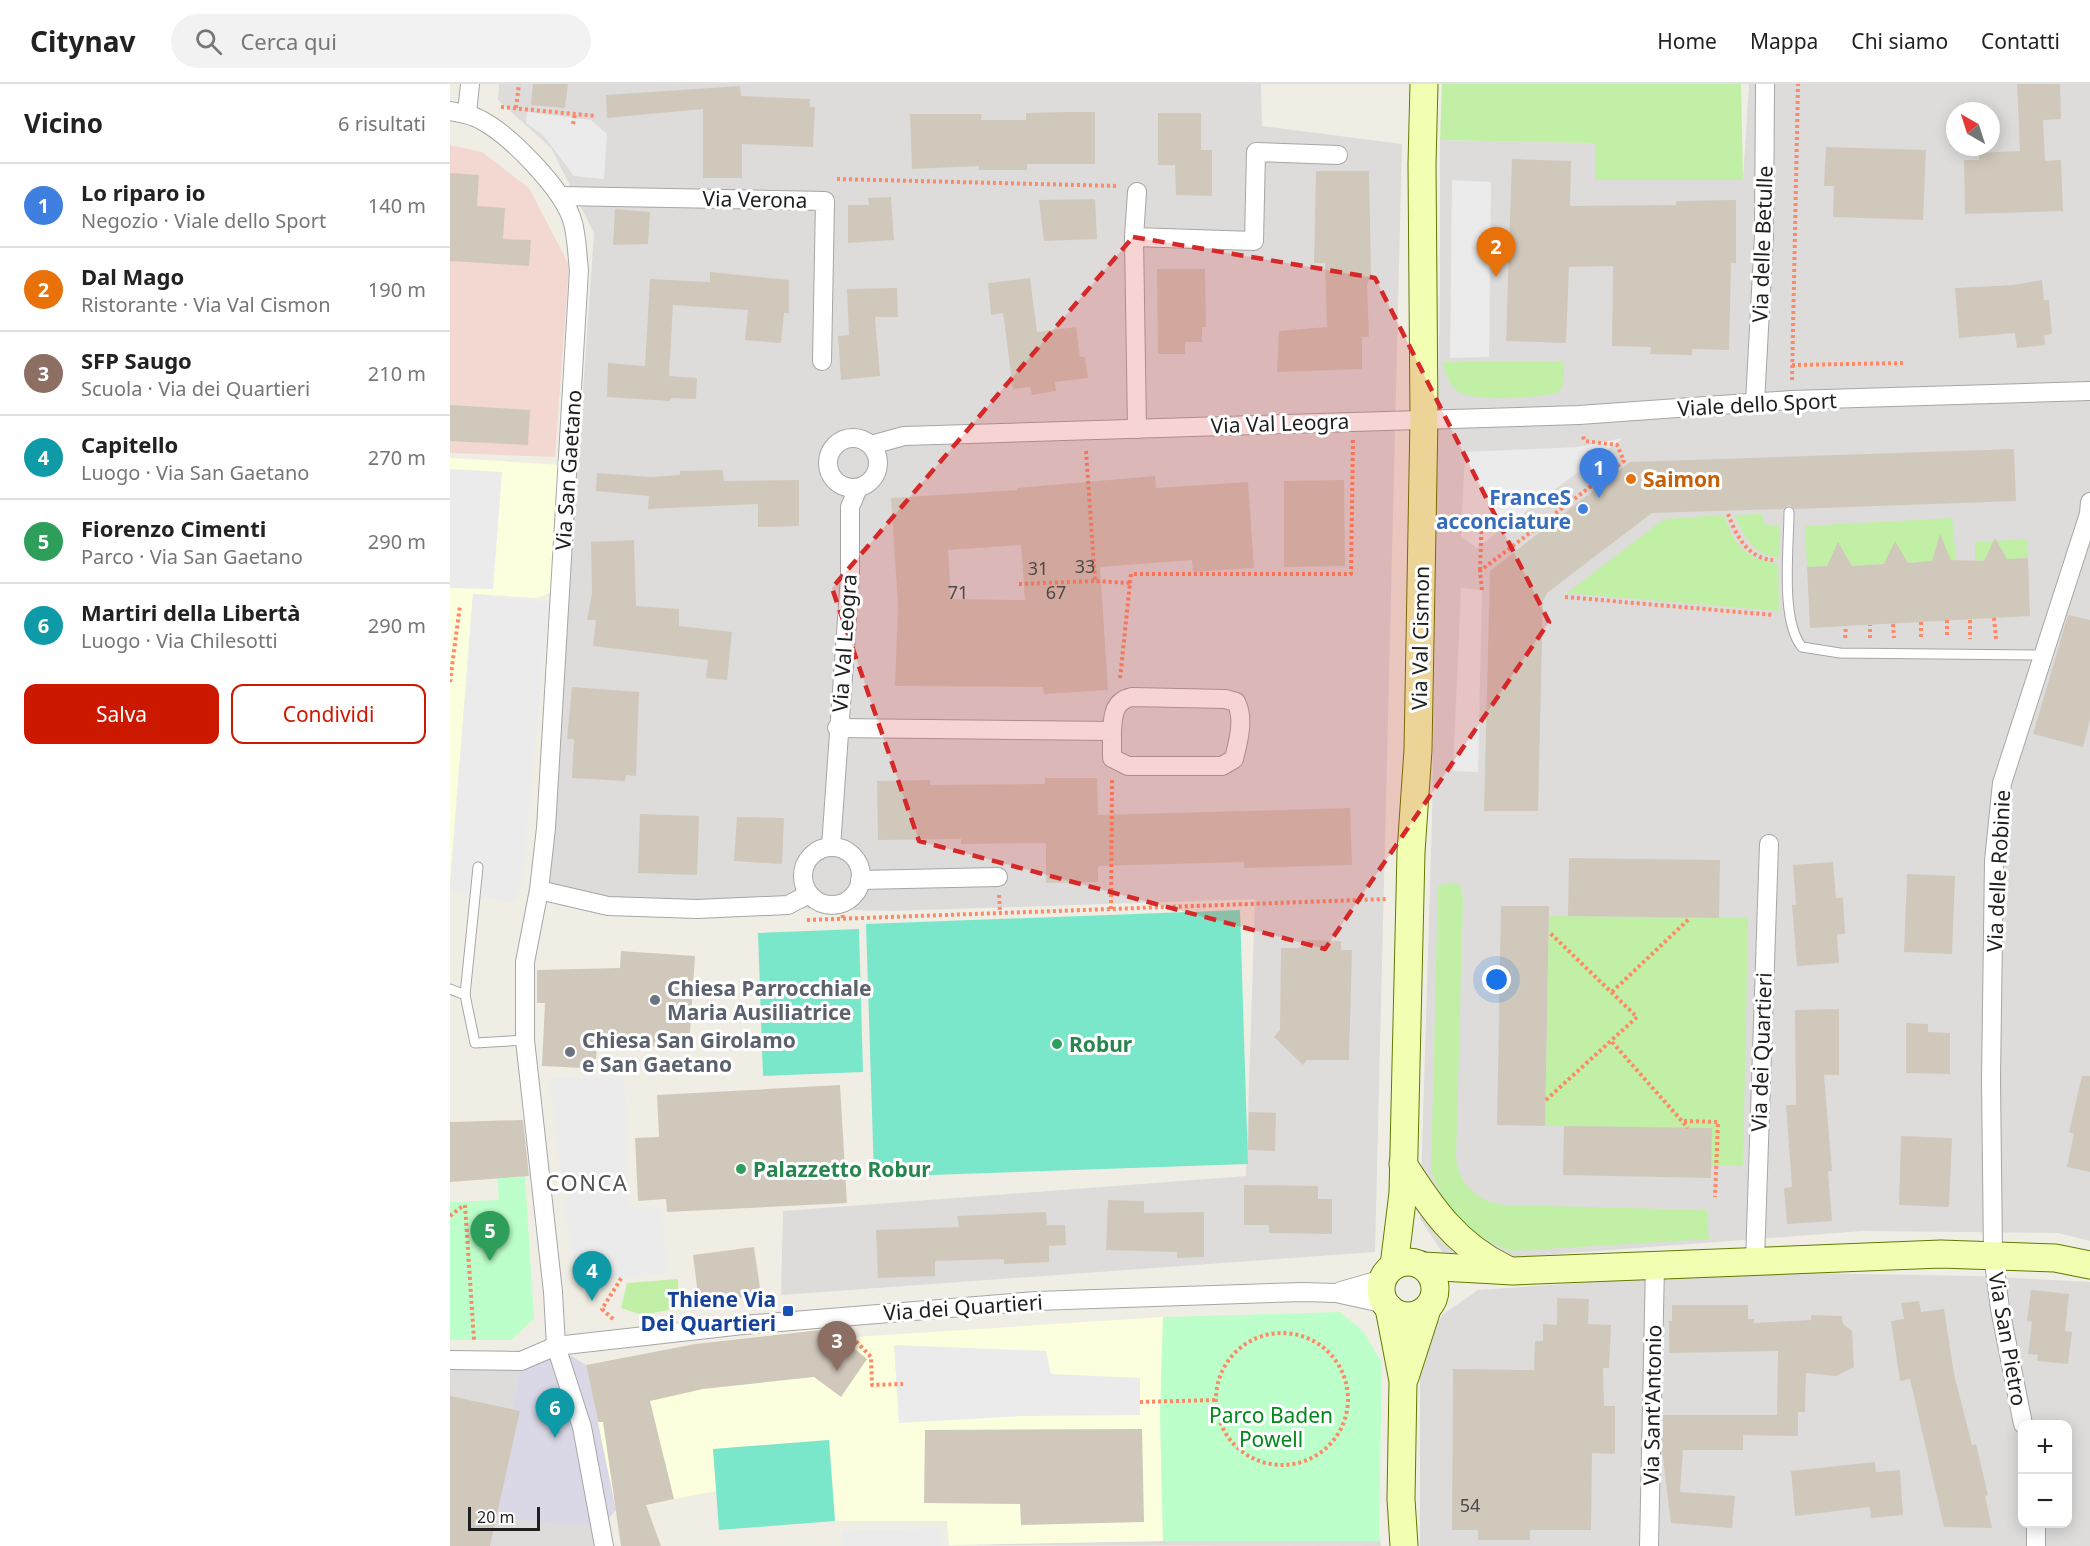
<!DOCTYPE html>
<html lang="it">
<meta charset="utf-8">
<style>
:root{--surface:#fff;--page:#f2f2f2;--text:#222;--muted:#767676;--line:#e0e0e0;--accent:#cd1800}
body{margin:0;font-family:"Noto Sans",sans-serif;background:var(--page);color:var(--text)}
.controls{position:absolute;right:18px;bottom:18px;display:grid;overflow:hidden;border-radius:12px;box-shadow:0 3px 15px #0003}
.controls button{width:54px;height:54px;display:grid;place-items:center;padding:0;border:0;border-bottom:2px solid var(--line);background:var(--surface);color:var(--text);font:30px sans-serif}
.compass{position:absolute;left:1496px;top:18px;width:54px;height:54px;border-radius:50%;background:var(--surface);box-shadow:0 3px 15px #0003;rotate:321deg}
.scale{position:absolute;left:18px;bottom:15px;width:72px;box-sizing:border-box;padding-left:6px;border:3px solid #1f1f1f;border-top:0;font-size:16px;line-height:21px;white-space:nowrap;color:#1f1f1f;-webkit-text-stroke:4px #fff;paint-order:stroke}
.you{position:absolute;left:1047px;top:896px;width:21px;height:21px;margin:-15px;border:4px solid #fff;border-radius:50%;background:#1a73e8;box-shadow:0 0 0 9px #1a73e833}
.badge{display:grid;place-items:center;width:39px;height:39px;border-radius:50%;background:var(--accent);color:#fff;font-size:20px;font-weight:700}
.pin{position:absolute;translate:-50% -50px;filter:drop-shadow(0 2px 3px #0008)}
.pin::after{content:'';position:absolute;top:32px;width:21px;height:18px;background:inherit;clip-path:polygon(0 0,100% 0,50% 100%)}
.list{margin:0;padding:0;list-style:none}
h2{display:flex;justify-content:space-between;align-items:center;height:78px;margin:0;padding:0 24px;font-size:26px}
h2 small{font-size:20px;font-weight:400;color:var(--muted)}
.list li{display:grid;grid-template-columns:39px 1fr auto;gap:18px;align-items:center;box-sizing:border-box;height:84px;padding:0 24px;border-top:2px solid var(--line)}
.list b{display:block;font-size:22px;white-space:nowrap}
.list p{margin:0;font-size:20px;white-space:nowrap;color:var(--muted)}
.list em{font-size:20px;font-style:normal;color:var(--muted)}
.actions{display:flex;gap:12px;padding:18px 24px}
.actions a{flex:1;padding:14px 0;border:2px solid var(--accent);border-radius:12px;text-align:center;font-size:21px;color:var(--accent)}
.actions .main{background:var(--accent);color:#fff}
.icon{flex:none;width:33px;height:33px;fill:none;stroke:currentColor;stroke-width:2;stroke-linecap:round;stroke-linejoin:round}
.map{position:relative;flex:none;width:1640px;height:1462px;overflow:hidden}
header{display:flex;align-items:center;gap:36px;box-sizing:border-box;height:84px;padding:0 30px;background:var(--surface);border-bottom:2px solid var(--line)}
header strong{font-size:28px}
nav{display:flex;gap:33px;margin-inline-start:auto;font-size:21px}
.search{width:420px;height:54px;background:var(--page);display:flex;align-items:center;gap:15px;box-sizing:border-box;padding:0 21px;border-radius:33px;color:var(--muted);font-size:22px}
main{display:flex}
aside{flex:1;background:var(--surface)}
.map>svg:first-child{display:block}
</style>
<header>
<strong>Citynav</strong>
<div class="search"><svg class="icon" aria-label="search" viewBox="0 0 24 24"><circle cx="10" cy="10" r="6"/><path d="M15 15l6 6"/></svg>Cerca qui</div>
<nav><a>Home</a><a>Mappa</a><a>Chi siamo</a><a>Contatti</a></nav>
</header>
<main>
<aside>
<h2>Vicino<small>6 risultati</small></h2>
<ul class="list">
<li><span class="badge" style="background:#3f7fe0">1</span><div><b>Lo riparo io</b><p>Negozio · Viale dello Sport</p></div><em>140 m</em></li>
<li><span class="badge" style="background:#e8710a">2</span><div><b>Dal Mago</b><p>Ristorante · Via Val Cismon</p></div><em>190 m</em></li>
<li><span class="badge" style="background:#8d6e63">3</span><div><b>SFP Saugo</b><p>Scuola · Via dei Quartieri</p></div><em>210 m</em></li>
<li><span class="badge" style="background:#0f9aa8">4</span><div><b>Capitello</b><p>Luogo · Via San Gaetano</p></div><em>270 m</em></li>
<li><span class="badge" style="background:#2e9e5b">5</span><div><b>Fiorenzo Cimenti</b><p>Parco · Via San Gaetano</p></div><em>290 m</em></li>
<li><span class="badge" style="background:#0f9aa8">6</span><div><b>Martiri della Libertà</b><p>Luogo · Via Chilesotti</p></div><em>290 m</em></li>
</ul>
<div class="actions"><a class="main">Salva</a><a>Condividi</a></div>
</aside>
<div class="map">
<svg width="1640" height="1462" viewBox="0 0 1640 1462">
<rect width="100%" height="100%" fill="#f0eee4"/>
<g fill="#dddcdb" fill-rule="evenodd">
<polygon points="49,0 811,0 812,42 952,60 925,1168 331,1211 333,1127 796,1092 805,815 441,827 78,817 130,351 144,149 101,64 48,16"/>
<path d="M1299,0H1640V1157L1608,1149L1413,1147L1015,1177L992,1168L970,1135L982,733L990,189V56L1145,59L1146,96H1293ZM1505,27H1541V63H1505Z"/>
<path d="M1292,1188L1526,1192L1640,1198V1462H970V1273L992,1231L1028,1206ZM1572,1340H1618V1440H1572Z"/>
<polygon points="0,1274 71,1277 158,1462 0,1462"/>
<polygon points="929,1452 931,1462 499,1461 713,1457 928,1457"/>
</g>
<polygon fill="#f3d7d1" points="0,61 32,68 79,104 119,181 105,373 0,369"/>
<g fill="#fbffde">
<polygon points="0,374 111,381 102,508 87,514 23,510 0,796"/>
<polygon points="713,1233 710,1332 713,1457 499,1461 497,1437 385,1437 379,1356 263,1365 267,1407 166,1426 136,1281 245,1260 378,1244 404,1253"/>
</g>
<g fill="#c1efa5">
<polygon points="992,0 1291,0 1293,96 1145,96 1145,59 990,56"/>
<path d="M1114,277V297L1109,308C1089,314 1030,318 1011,309C999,303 995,290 993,278Z"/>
<path d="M1312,430L1314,440L1330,442L1329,473C1305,474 1292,450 1285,431Z"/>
<path d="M1274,431C1285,462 1295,474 1328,480L1329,527L1117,509L1214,435Z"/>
<polygon points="1502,434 1506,476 1454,479 1449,466 1439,480 1397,482 1393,468 1384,468 1382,482 1357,483 1355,442"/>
<polygon points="1577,455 1578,474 1554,476 1548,462 1539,476 1525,477 1525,458"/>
<path d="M999,799L1010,801L1013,813L1006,1074C1010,1102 1025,1115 1052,1121L1257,1126L1259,1155L1061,1167C1017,1150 998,1131 981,1087L988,802Z"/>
<polygon points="1099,832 1298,834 1293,1082 1261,1082 1261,1044 1095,1042"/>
<polygon points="228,1195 229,1224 192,1231 171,1224 177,1199"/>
</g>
<g fill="#bdffca">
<polygon points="75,1092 84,1235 61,1256 0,1256 0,1118 49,1116 47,1094"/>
<polygon points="890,1228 914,1248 932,1279 929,1457 713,1457 710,1332 713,1233"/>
</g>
<g fill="#7ae7ca">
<polygon points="790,826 798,1080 424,1093 416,840"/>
<polygon points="409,845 413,988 313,992 308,849"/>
<polygon points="379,1356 385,1437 269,1446 263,1365"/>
</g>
<g fill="#ebebeb">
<polygon points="77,28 141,36 157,50 154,95 124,92 93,51 76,39"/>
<polygon points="1002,96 1041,98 1039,273 1000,274"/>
<polygon points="1173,354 1027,464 1011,453 1015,368 1128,363"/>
<polygon points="0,385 52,388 43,505 0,504"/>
<polygon points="1011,504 1032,506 1028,688 1003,687"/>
<polygon points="23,510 99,518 72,800 64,819 0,806"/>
<polygon points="99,994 174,994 179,1123 212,1122 217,1189 137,1197 121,1168"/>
<polygon points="444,1261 596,1267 601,1290 690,1294 690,1331 572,1332 449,1339"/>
<polygon points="490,1444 491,1462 392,1462 392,1447"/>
</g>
<polygon fill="#dad8e6" points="106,1262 136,1281 166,1426 151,1443 46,1434 71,1277"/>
<g fill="#d1c8bc" fill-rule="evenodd">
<polygon points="83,0 118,0 115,24 81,21"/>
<polygon points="1567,0 1610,0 1611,35 1593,36 1595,77 1611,76 1613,127 1515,130 1514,76 1529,76 1529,69 1570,67"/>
<polygon points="290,2 291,12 360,15 360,23 365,23 363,63 292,60 292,94 253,94 253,25 157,34 156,11"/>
<polygon points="617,28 645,28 645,80 577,80 577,86 529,86 529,82 462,85 460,30 532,30 531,36 576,36 576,29"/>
<polygon points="708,29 751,29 751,66 762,66 762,112 726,111 725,81 708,81"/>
<polygon points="1376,63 1476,66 1473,136 1383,133 1384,102 1374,102"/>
<polygon points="1062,75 1121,77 1120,122 1226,121 1226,117 1286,116 1286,179 1281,179 1279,266 1242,265 1242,271 1200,270 1201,263 1162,262 1163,182 1119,183 1116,259 1056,257"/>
<polygon points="866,87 919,87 921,190 917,201 919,253 912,253 912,285 827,288 829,247 877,243 875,179 864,179"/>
<polygon points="0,89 29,91 27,122 55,124 53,155 81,156 79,182 0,177"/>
<polygon points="441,113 444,156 398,159 398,121 419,121 418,114"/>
<polygon points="645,115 647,155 594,157 589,116"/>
<polygon points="165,125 200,128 198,160 163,161"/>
<polygon points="707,185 755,185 756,243 752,243 752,258 735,258 735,270 708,270"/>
<polygon points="260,188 339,196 339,229 334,229 331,259 295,256 298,226 223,221 219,292 247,294 246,315 221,314 220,317 157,313 158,279 195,282 200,195 260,198"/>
<polygon points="580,194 587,248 626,243 630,273 635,273 638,294 605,298 606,307 582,311 580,303 563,305 553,229 541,231 538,199"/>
<polygon points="1592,196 1594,216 1599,216 1602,250 1594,251 1595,261 1567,264 1565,249 1509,254 1505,204 1563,201"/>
<polygon points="447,204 448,233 425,233 430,292 391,296 388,252 399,251 397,205"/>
<polygon points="0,321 80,326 78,361 0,357"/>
<polygon points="1564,365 1566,417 1345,425 1339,421 1333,425 1202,429 1097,509 1093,517 1088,727 1034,727 1040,487 1180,378"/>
<polygon points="273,386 274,397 349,396 349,442 308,443 308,420 198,425 199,412 146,407 147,389 201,393 230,391 230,387"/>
<path d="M705,392L706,404L798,398L804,484L743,488L742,476L650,483L658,606L594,610L593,603L445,602L448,521L441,414L567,406V404ZM571,461L575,516L501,515L498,466Z"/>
<polygon points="894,396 895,482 834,483 834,397"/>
<polygon points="1490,450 1501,476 1534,477 1545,454 1557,475 1578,474 1580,532 1360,544 1357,483 1377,482 1388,458 1402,482 1434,480 1445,457 1458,479 1482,477"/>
<polygon points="184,456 186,522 229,525 229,542 282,548 277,596 256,594 258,576 143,562 146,536 137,536 142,509 141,458"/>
<polygon points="1618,531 1640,536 1640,635 1633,663 1583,650"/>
<polygon points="122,603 189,608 186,692 176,691 175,697 122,694 124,655 117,655"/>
<polygon points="595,694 647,694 648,731 900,724 902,781 794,784 794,778 648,782 648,798 596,799 596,759 511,760 511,755 428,756 427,697 480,696 480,701 595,700"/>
<polygon points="190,730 249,732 247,791 188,789"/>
<polygon points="287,733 334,734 332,780 284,777"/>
<polygon points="1119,774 1270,776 1269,834 1118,832"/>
<polygon points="1383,778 1386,814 1393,814 1395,850 1387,850 1389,879 1347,882 1342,821 1346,821 1343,781"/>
<polygon points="1457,790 1505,792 1502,870 1454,868"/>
<polygon points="1051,822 1099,822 1095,1042 1047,1041"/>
<polygon points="858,856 891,857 891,866 902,866 899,976 857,976 853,981 824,953 830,946 831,864 850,864"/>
<polygon points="171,867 245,872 239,965 147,959 146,975 133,974 133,984 92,982 95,919 87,919 87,886 170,884"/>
<polygon points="1389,925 1389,991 1374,991 1382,1087 1378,1087 1382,1137 1337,1140 1334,1104 1342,1103 1336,1021 1346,1021 1345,926"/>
<polygon points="1456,939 1478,940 1478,948 1500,949 1500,990 1456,989"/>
<polygon points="1632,992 1640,992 1640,1088 1617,1083 1624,1050 1619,1048"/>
<polygon points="390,1001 397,1119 217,1128 216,1115 188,1117 185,1054 209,1053 207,1011"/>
<polygon points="799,1028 826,1029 825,1067 798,1066"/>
<polygon points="73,1036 79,1092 0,1098 0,1038"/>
<polygon points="1114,1042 1262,1044 1261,1094 1113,1091"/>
<polygon points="1451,1052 1502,1054 1499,1123 1449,1121"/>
<polygon points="794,1101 868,1102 868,1115 882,1115 882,1150 819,1149 819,1141 794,1141"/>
<polygon points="658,1116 694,1117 694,1129 754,1128 754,1173 727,1174 727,1168 656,1166"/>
<polygon points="596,1128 597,1141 615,1141 616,1161 599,1162 599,1178 554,1180 554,1175 485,1177 485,1192 428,1194 426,1146 509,1143 507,1132"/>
<polygon points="304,1163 311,1211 249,1219 243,1171"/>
<polygon points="1581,1206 1619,1210 1615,1247 1622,1248 1618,1280 1587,1277 1588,1271 1578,1270 1582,1238 1577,1237"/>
<polygon points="1107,1214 1139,1215 1138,1240 1161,1241 1159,1284 1153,1284 1154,1322 1165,1322 1165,1370 1142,1369 1141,1446 1080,1446 1080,1456 1028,1456 1028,1446 1002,1446 1003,1285 1084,1286 1085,1257 1093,1257 1093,1240 1107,1241"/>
<polygon points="1469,1217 1471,1228 1494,1225 1504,1290 1522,1361 1526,1360 1538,1411 1535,1412 1542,1444 1494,1443 1460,1295 1450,1297 1441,1237 1454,1235 1451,1219"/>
<polygon points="1222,1221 1298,1221 1298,1235 1304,1235 1304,1239 1361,1236 1361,1231 1392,1232 1393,1240 1402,1247 1404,1283 1386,1292 1356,1289 1355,1328 1348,1328 1348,1352 1293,1351 1293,1366 1233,1366 1230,1408 1285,1412 1282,1444 1221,1439 1212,1366 1213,1331 1327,1331 1328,1267 1219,1269 1219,1237 1222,1237"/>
<polygon points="378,1245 380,1259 395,1257 417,1275 391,1313 364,1293 253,1305 200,1317 224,1415 196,1421 211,1462 171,1462 153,1338 148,1338 136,1281 245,1260"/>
<polygon points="0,1312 70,1327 40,1462 0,1462"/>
<polygon points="692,1345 694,1438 571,1441 570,1420 474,1419 475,1346"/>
<polygon points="1425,1378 1426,1388 1450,1386 1453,1431 1421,1434 1420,1423 1345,1432 1341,1387"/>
</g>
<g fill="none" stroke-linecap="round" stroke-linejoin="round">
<g stroke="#a6a6a6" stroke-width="11">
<g id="lane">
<path d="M1339,428C1339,463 1330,537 1352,563L1390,569L1592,571"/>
<polyline points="0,905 15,911 25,959 75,956"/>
<polyline points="15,911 28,783"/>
</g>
</g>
<g stroke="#a6a6a6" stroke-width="20">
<g id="street">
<path d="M0,27C11,29 21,30 31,36C60,51 115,107 123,139C127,154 127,170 129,186L96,744L89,806L75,878V956L103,1208L106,1262L132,1343L154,1462"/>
<polyline points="17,29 20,0"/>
<polyline points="110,112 375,117 372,277"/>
<polyline points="684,153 804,157 806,68 888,71"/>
<polyline points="1305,319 1314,151 1315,0"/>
<polyline points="687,345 684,153 687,108"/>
<circle cx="403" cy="379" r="25"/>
<polyline points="421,361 454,352 1129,331 1341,316 1640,307"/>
<path d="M387,644L662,647V674L678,682H772L784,675C788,658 795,635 786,618L775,615L682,613C664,617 663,630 662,647"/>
<polyline points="381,763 400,493 400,423 408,404"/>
<circle cx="382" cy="792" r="29"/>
<polyline points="410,796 548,793"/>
<polyline points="89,806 158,822 247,825 338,821 359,810"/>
<polyline points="1305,1177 1319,760"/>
<polyline points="891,1207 933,1195"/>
<polyline points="0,1276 71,1277 106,1262 293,1241 586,1217 853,1208 886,1209 936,1220"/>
<polyline points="1573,1340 1550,1225 1543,1170 1541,996 1544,777 1552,699 1639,430 1640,418"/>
<polyline points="1586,1440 1586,1462"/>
<polyline points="1199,1462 1205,1181"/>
</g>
</g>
<g stroke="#607b00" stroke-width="29">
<g id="secondary">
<path d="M953,1080C982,1125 1006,1161 1056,1185"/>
<circle cx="958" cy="1205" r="27"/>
<polyline points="944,1182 953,1109 961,768 968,666 974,334 972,80 974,0"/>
<polyline points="973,1182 1063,1187 1491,1170 1605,1174 1640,1181"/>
<polyline points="939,1224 953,1297 951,1415 954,1462"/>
<polyline points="955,1293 977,1225"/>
</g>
</g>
<g stroke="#f86" stroke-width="4" stroke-dasharray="3 3" stroke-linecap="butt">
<polyline points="51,23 146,32"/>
<polyline points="66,24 69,0"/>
<polyline points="123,40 125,30"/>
<polyline points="387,95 669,102"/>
<polyline points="1342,281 1456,279"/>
<polyline points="1342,296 1348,0"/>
<polyline points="636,367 645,497 680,499 670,595"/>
<path d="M1278,430C1286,451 1297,474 1323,476"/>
<polyline points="1030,486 1032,431"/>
<polyline points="680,499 681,490 901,490 903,356"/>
<polyline points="569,500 645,497"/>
<polyline points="1032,506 1030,487 1174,377 1167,361 1135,357 1132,351"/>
<polyline points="1115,513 1324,531"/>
<polyline points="1544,534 1546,555"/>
<polyline points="1497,536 1497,554"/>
<polyline points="1520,536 1520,555"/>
<polyline points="1471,538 1471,554"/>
<polyline points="1443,540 1444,554"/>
<polyline points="1395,554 1396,542"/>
<polyline points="1420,554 1420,541"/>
<polyline points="0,598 10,521"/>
<polyline points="549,811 550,829"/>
<polyline points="391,819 393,835"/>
<polyline points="661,825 662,695"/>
<polyline points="357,836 937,815"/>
<polyline points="1162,908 1240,834"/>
<polyline points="1162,958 1238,1044"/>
<polyline points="1096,1016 1187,933 1099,848"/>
<polyline points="1234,1037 1268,1038 1265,1113"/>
<polyline points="15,1121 24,1256"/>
<polyline points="0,1132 14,1121"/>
<polyline points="163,1235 152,1225 172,1193"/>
<circle cx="832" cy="1315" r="66"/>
<polyline points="402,1253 421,1273 422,1301 453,1300"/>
<polyline points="690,1318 766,1316"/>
</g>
<use href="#lane" stroke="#fff" stroke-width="9"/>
<use href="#street" stroke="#fff" stroke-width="18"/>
<use href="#secondary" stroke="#f2ffb3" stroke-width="27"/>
</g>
<path fill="#d62828" fill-opacity="0.2" stroke="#d62828" stroke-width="4.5" stroke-dasharray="12 8" stroke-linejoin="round" d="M683,153L925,194L1099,538L875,865L469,757L382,504Z"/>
<circle fill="#e8710a" stroke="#fff" stroke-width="2" cx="1181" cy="395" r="6"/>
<circle fill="#3f7fe0" stroke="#fff" stroke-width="2" cx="1133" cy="425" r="6"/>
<g fill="#6b7280" stroke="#fff" stroke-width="2">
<circle cx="205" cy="916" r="6"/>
<circle cx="120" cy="968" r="6"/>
</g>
<g fill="#2e9e5b" stroke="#fff" stroke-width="2">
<circle cx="607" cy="960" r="6"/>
<circle cx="291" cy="1085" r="6"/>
</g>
<rect fill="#1a4fb4" stroke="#fff" stroke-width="2" x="332" y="1221" width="12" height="12" rx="3"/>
<g text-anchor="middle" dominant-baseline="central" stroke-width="6" stroke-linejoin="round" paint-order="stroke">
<g font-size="18" fill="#4c4946">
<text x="635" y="482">33</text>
<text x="588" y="484">31</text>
<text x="508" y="508">71</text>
<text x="606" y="508">67</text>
<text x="1020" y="1421">54</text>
</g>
<g font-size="21" fill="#1f1f1f" stroke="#fff">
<text transform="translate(305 115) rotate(1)">Via Verona</text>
<text transform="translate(1312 160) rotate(-88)">Via delle Betulle</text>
<text transform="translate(1307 320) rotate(-3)">Viale dello Sport</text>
<text transform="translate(830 339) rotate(-2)">Via Val Leogra</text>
<text transform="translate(118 386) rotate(-86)">Via San Gaetano</text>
<text transform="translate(970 554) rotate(-89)">Via Val Cismon</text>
<text transform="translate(394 559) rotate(-86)">Via Val Leogra</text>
<text transform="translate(1548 787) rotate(-87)">Via delle Robinie</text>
<text transform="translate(1311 968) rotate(-88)">Via dei Quartieri</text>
<text transform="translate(513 1223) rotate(-4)">Via dei Quartieri</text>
<text transform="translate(1558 1255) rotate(80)">Via San Pietro</text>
<text transform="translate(1202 1321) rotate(-89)">Via Sant'Antonio</text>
</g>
<g font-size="21" font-weight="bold" fill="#c56008" stroke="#fff" text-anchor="start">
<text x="1193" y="395">Saimon</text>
</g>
<g font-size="21" font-weight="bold" fill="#366cbe" stroke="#fff" text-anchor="end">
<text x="1121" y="413">FranceS<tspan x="1121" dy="24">acconciature</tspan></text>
</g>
<g font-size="21" font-weight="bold" fill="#5b616d" stroke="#fff" text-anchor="start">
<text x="217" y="904">Chiesa Parrocchiale<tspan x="217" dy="24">Maria Ausiliatrice</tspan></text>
<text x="132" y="956">Chiesa San Girolamo<tspan x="132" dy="24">e San Gaetano</tspan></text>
</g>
<g font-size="21" font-weight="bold" fill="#27864d" stroke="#fff" text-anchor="start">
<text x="619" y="960">Robur</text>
<text x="303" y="1085">Palazzetto Robur</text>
</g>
<g font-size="21" font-weight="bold" fill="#164399" stroke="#fff" text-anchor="end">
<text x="326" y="1215">Thiene Via<tspan x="326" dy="24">Dei Quartieri</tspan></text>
</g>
<g font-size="21" fill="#01881c" stroke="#fff">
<text x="821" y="1331">Parco Baden<tspan x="821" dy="24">Powell</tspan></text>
</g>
<g font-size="22" letter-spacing="1.5" fill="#525252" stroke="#fff">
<text x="137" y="1098">CONCA</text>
</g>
</g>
</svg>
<div class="controls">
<button>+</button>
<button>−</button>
</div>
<svg class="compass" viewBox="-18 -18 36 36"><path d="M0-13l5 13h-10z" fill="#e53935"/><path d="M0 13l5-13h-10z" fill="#767676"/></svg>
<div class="scale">20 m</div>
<div class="you"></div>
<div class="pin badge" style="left:1149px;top:414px;background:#3f7fe0">1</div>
<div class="pin badge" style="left:1046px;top:193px;background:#e8710a">2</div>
<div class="pin badge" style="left:387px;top:1287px;background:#8d6e63">3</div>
<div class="pin badge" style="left:142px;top:1217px;background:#0f9aa8">4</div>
<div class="pin badge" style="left:40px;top:1177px;background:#2e9e5b">5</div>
<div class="pin badge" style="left:105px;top:1354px;background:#0f9aa8">6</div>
</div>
</main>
